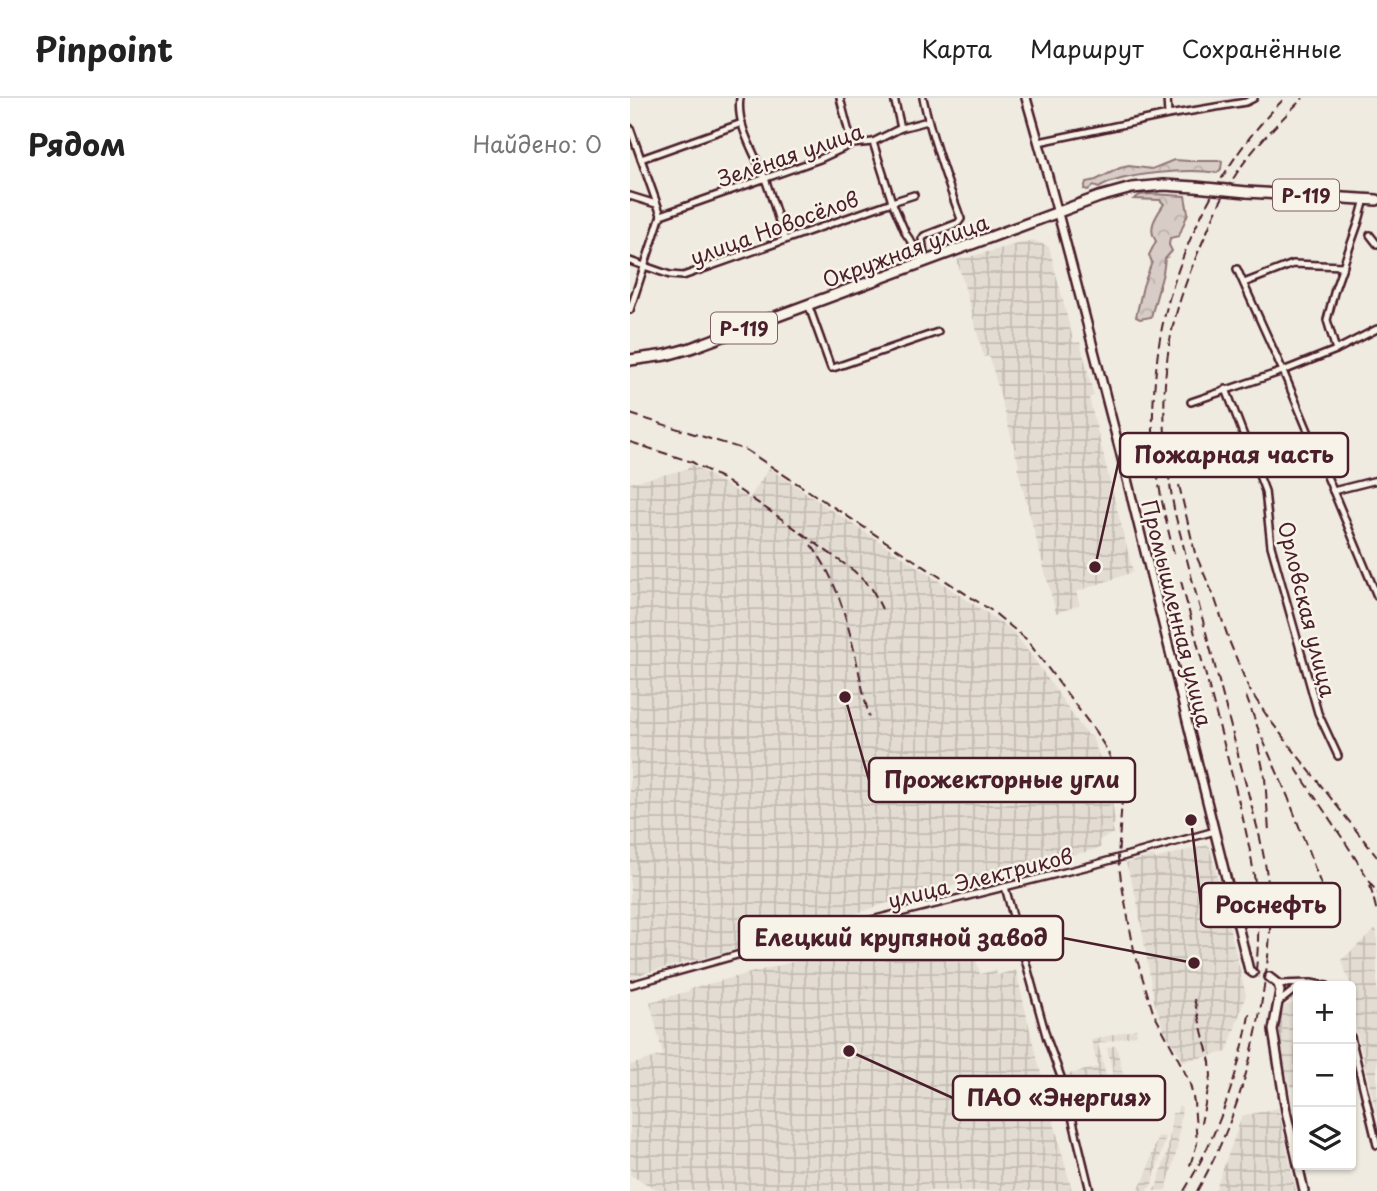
<!DOCTYPE html>
<html lang="ru">
<meta charset="utf-8">
<style>
:root{--surface:#fff;--page:#f6f6f6;--text:#222;--muted:#767676;--line:#e0e0e0}
body{margin:0;font-family:"Playpen Sans",sans-serif;background:var(--page);color:var(--text)}
.controls{position:absolute;right:21px;bottom:21px;display:grid;overflow:hidden;border-radius:7px;box-shadow:0 2px 5px #0004}
.controls button{width:63px;height:63px;display:grid;place-items:center;padding:0;border:0;border-bottom:2px solid var(--line);background:var(--surface);color:var(--text);font:35px sans-serif}
.list{margin:0;padding:0;list-style:none}
h2{display:flex;justify-content:space-between;align-items:center;height:91px;margin:0;padding:0 28px;font-size:30px}
h2 small{font-size:23px;font-weight:400;color:var(--muted)}
.icon{flex:none;width:38px;height:38px;fill:none;stroke:currentColor;stroke-width:2;stroke-linecap:round;stroke-linejoin:round}
.map{position:relative;flex:none;width:747px;height:1093px;overflow:hidden}
header{display:flex;align-items:center;gap:42px;box-sizing:border-box;height:98px;padding:0 35px;background:var(--surface);border-bottom:2px solid var(--line)}
header strong{font-size:33px}
nav{display:flex;gap:38px;margin-inline-start:auto;font-size:24px}
main{display:flex}
aside{flex:1;background:var(--surface)}
.map>svg:first-child{display:block}
</style>
<header>
<strong>Pinpoint</strong>
<nav><a>Карта</a><a>Маршрут</a><a>Сохранённые</a></nav>
</header>
<main>
<aside>
<h2>Рядом<small>Найдено: 0</small></h2>
<ul class="list">
</ul>
</aside>
<div class="map">
<svg width="747" height="1093" viewBox="0 0 747 1093">
<defs>
<pattern id="industrial-grid" width="8" height="8" patternUnits="userSpaceOnUse" patternTransform="scale(1.75)"><rect width="8" height="8" fill="#e3dcd2"/><path d="M0 4h8M4 0v8" fill="none" stroke="#c4bcb4"/></pattern>
<pattern id="forest-crowns" width="20" height="18" patternUnits="userSpaceOnUse" patternTransform="scale(1.75)"><rect width="20" height="18" fill="#d8cdc6"/><path d="M2 6a3 3 0 1 1 6 0M12 15a3 3 0 1 1 6 0" fill="none" stroke="#bbb0aa"/></pattern>
</defs>
<rect width="100%" height="100%" fill="#f0ebe0"/>
<filter id="ink" filterUnits="userSpaceOnUse"><feTurbulence type="fractalNoise" baseFrequency=".0143" numOctaves="2"/><feDisplacementMap in="SourceGraphic" scale="14" xChannelSelector="R" yChannelSelector="G"/><feConvolveMatrix kernelMatrix="1 2 1 2 8 2 1 2 1" color-interpolation-filters="sRGB"/></filter>
<g filter="url(#ink)">
<g fill="url(#industrial-grid)">
<polygon points="403,142 419,149 444,245 450,244 464,298 459,300 503,474 446,494 450,507 426,515 387,369 389,368 364,275 359,258 354,259 327,162"/>
<polygon points="61,366 119,401 139,370 375,527 385,536 404,561 457,637 462,638 481,692 485,726 482,728 484,735 469,742 471,747 470,750 463,752 254,806 219,818 219,822 0,879 0,385 57,371"/>
<polygon points="579,746 616,897 597,954 554,963 535,934 524,903 507,803 496,765 523,758 525,761"/>
<polygon points="335,819 350,876 366,872 367,877 386,872 404,949 442,1093 30,1093 0,1077 0,967 33,957 20,904 59,893 59,891"/>
<polygon points="745,832 747,833 747,1017 721,910 721,888 711,862"/>
<polygon points="668,905 668,988 660,989 648,942 648,935 653,910 656,907"/>
<polygon points="506,931 507,937 468,946 483,1006 480,1007 478,1002 461,1007 462,1012 453,1014 452,1010 446,1011 444,1006 475,998 474,995 442,1003 439,992 471,984 471,981 438,989 435,977 468,969 461,942"/>
<polygon points="486,947 496,988 497,985 533,990 532,994 518,992 517,997 502,995 502,990 496,989 499,1002 490,1005 477,950"/>
<polygon points="548,1008 552,1009 547,1052 536,1092 523,1093 527,1087 538,1051 542,1015 547,1015"/>
<polygon points="648,1010 666,1093 585,1093 612,1018"/>
<polygon points="528,1038 536,1039 522,1086 517,1093 506,1093 514,1082"/>
</g>
<g fill="url(#forest-crowns)" stroke="#917678" stroke-width="2">
<path d="M544,62L559,63H592L591,71L587,75C561,70 491,75 469,90L463,88L458,92L454,91L456,84L466,82L490,70L499,68L522,71Z"/>
<path d="M521,96L555,98L558,115L549,138L540,140L539,147L542,153L535,161L533,175L521,219L510,221L506,219L513,188L522,164L519,157L526,143C517,130 526,118 534,106L530,102L504,101L510,97Z"/>
</g>
<g fill="none" stroke-linecap="round" stroke-linejoin="round">
<polyline stroke="#cfc2bc" stroke-width="7" stroke-dasharray="7 3.5" stroke-linecap="butt" points="623,875 639,879"/>
<g stroke="#4a1f2b" stroke-width="10">
<g id="minor">
<path d="M110,0C106,27 124,54 134,78C142,99 148,121 155,142"/>
<polyline points="210,0 222,46"/>
<polyline points="264,0 271,30"/>
<path d="M293,0C302,41 316,81 331,121L328,125L294,138L292,141L295,163"/>
<polyline points="537,0 538,17"/>
<polyline points="0,30 31,117 0,212"/>
<polyline points="243,44 262,104 276,136 294,163"/>
<polyline points="409,44 538,17 616,4 624,0"/>
<polyline points="11,61 112,25"/>
<polyline points="0,98 26,106"/>
<polyline points="31,117 190,61 222,46 243,44 271,30 298,23"/>
<polyline points="740,137 747,146"/>
<polyline points="0,163 40,177 53,178 262,104 284,97"/>
<polyline points="607,171 653,273 747,498"/>
<polyline points="614,185 663,166 714,168"/>
<polyline points="178,206 201,270 203,270 308,234"/>
<polyline points="706,252 697,222 705,191 729,123 735,101"/>
<polyline points="596,291 635,393 641,448 688,615 708,658"/>
<polyline points="561,304 653,273 706,252 747,231"/>
<polyline points="703,393 747,382"/>
<polyline points="375,789 417,941 435,990 460,1093"/>
<polyline points="648,886 681,885 697,888"/>
<polyline points="0,887 157,843 463,767 585,733"/>
<polyline points="649,904 668,889"/>
<polyline points="721,939 747,1047"/>
</g>
</g>
<g stroke="#4a1f2b" stroke-width="12">
<g id="tertiary">
<path d="M396,0C430,117 459,235 490,353C534,526 577,699 619,872L623,875"/>
<polyline points="639,879 648,886 650,893 643,932 656,1013 674,1093"/>
</g>
</g>
<g stroke="#4a1f2b" stroke-width="14">
<g id="trunk">
<polyline points="617,94 747,102"/>
<polyline points="0,262 36,257 61,250 469,99 502,90 534,87 565,89"/>
</g>
</g>
<use href="#minor" stroke="#f7f3e8" stroke-width="5"/>
<use href="#tertiary" stroke="#f7f3e8" stroke-width="7"/>
<use href="#trunk" stroke="#f7f3e8" stroke-width="9"/>
<g stroke="#4a1f2b" stroke-width="2" stroke-dasharray="10 5" stroke-linecap="butt">
<polyline points="0,316 116,352 362,513 396,541 465,633 477,652 485,671 492,701 488,760 491,782 504,852 523,914 552,968 560,986 564,1004 567,1046 559,1070"/>
<polyline points="0,344 62,364 91,380 159,426 224,473 242,491 252,511"/>
<polyline points="549,387 565,455 585,501 600,545 619,591 639,621 747,759"/>
<path d="M181,447C216,490 226,566 239,619"/>
<path d="M544,456C535,420 527,384 524,347C522,329 523,311 524,294C526,271 528,247 533,225C551,144 595,58 655,0"/>
<path d="M551,483C566,540 581,597 596,654C616,732 636,797 625,880"/>
<polyline points="616,598 629,633 658,699 705,824"/>
<polyline points="628,647 635,680 639,733"/>
<polyline points="665,669 717,747 747,795"/>
<polyline points="740,787 747,814"/>
<polyline points="564,901 580,964 581,978 571,1025"/>
<path d="M554,1093C588,1037 610,974 620,911"/>
<path d="M567,1093C602,1032 623,964 633,895C637,869 641,841 640,814C640,789 635,764 630,740L545,416C533,355 529,284 544,224C551,196 561,170 573,143C582,122 591,100 603,81C622,50 648,25 673,0"/>
</g>
<g stroke="#4a1f2b" stroke-width="14" stroke-linecap="butt">
<polyline id="trunk-bridge" points="565,89 617,94"/>
</g>
<use href="#trunk-bridge" stroke="#f7f3e8" stroke-width="9"/>
</g>
</g>
<g text-anchor="middle" dominant-baseline="central" stroke-width="5" stroke-linejoin="round" paint-order="stroke">
<g fill="#f7f3e8" stroke="#7e5f64" stroke-width="2">
<rect x="643" y="81.5" width="66" height="31" rx="5"/>
<rect x="81" y="214.5" width="66" height="31" rx="5"/>
</g>
<g font-size="19" font-weight="bold" fill="#4a1f2b">
<text x="676" y="97">Р-119</text>
<text x="114" y="230">Р-119</text>
</g>
<g font-size="21" fill="#4a1f2b" stroke="#f7f3e8">
<text transform="translate(160 56) rotate(-19)">Зелёная улица</text>
<text transform="translate(144 129) rotate(-20)">улица Новосёлов</text>
<text transform="translate(275 152) rotate(-20)">Окружная улица</text>
<text transform="translate(678 511) rotate(76)">Орловская улица</text>
<text transform="translate(548 515) rotate(76)">Промышленная улица</text>
<text transform="translate(350 779) rotate(-14)">улица Электриков</text>
</g>
</g>
<path fill="none" stroke="#4a1f2b" stroke-width="2.5" d="M465 469L490 357M215 599L239 682M561 722L571 807M564 865L433 840M219 953L323 1000"/>
<g fill="#4a1f2b" stroke="#f7f3e8" stroke-width="2.5">
<circle cx="465" cy="469" r="7"/>
<circle cx="215" cy="599" r="7"/>
<circle cx="561" cy="722" r="7"/>
<circle cx="564" cy="865" r="7"/>
<circle cx="219" cy="953" r="7"/>
</g>
<g fill="#f7f3e8" stroke="#4a1f2b" stroke-width="2.5">
<rect x="490" y="335" width="228" height="44" rx="7"/>
<rect x="239" y="660" width="266" height="44" rx="7"/>
<rect x="571" y="785" width="139" height="44" rx="7"/>
<rect x="109" y="818" width="324" height="44" rx="7"/>
<rect x="323" y="978" width="212" height="44" rx="7"/>
</g>
<g font-size="23" text-anchor="middle" font-weight="bold" fill="#4a1f2b">
<text x="604" y="365">Пожарная часть</text>
<text x="372" y="690">Прожекторные угли</text>
<text x="641" y="815">Роснефть</text>
<text x="271" y="848">Елецкий крупяной завод</text>
<text x="429" y="1008">ПАО «Энергия»</text>
</g>
</svg>
<div class="controls">
<button>+</button>
<button>−</button>
<button><svg class="icon" aria-label="layers" viewBox="0 0 24 24"><path d="M12 4l9 5-9 5-9-5zM3 14l9 5 9-5"/></svg></button>
</div>
</div>
</main>
